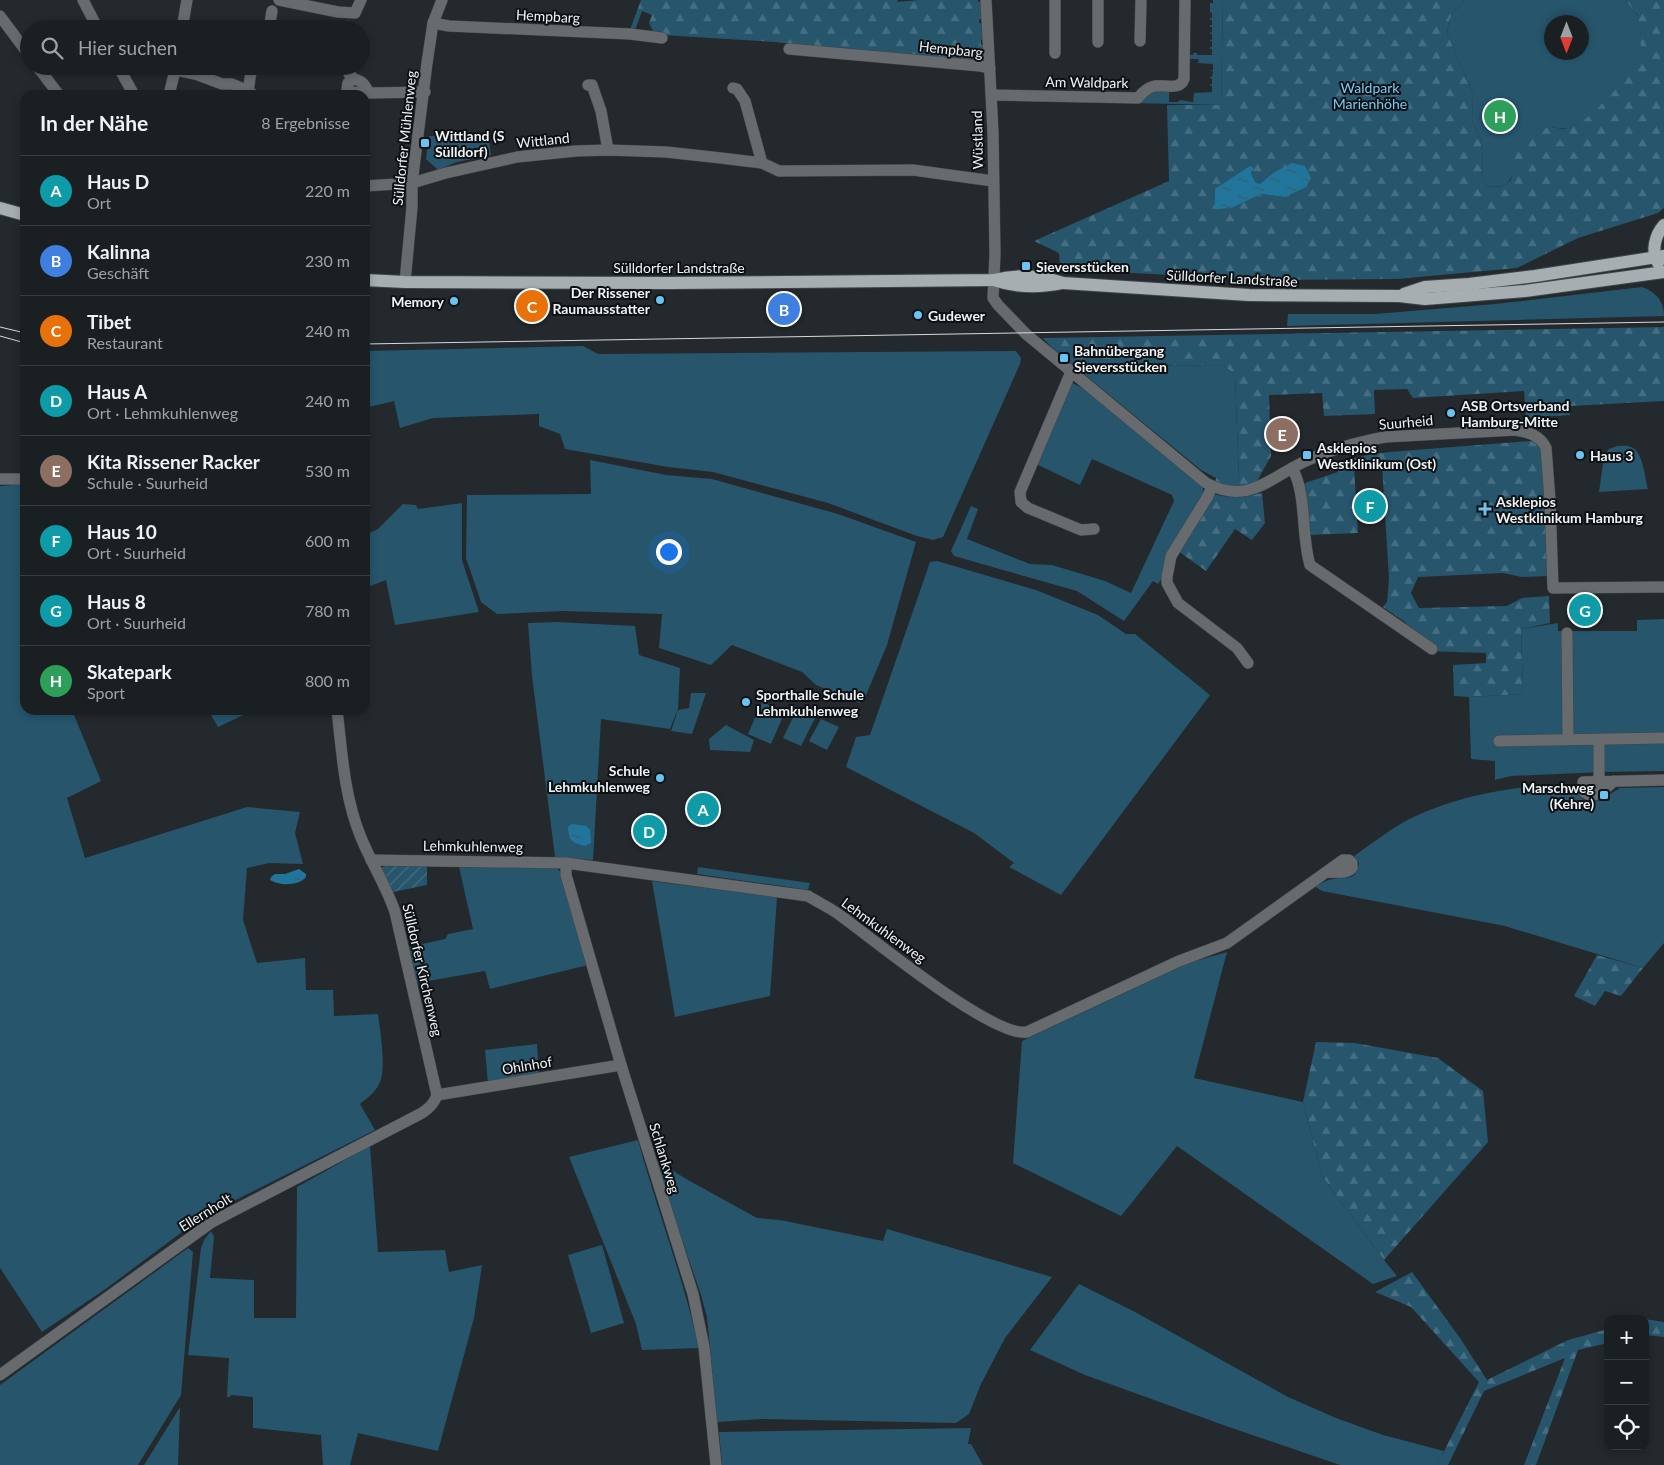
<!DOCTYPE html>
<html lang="de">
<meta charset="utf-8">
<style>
:root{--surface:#1a1f22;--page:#272c2f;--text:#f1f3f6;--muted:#9fa2a5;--line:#383d40;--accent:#1a73e8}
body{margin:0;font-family:Lato,sans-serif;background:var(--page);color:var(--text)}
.controls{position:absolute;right:15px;bottom:15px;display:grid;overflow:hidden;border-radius:10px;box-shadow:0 2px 8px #0003}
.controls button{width:45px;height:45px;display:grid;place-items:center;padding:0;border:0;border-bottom:1px solid var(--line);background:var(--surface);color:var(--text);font:25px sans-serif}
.compass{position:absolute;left:1544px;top:15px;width:45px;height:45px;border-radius:50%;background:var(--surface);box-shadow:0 2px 8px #0003;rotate:180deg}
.you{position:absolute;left:668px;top:551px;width:18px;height:18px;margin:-12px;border:4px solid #fff;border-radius:50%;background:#1a73e8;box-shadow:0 0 0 8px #1a73e833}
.badge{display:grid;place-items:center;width:32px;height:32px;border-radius:50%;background:var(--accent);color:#fff;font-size:16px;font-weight:700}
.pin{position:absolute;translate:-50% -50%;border:2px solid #fff;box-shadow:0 1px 5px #0006}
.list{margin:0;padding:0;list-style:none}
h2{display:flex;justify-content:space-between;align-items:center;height:65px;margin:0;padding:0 20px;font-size:21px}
h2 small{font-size:16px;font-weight:400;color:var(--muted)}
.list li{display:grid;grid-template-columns:32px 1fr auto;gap:15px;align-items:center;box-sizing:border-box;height:70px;padding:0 20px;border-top:1px solid var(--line)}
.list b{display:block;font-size:19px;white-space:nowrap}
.list p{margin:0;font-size:16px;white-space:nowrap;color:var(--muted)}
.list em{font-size:16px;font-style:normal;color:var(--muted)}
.icon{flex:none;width:28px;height:28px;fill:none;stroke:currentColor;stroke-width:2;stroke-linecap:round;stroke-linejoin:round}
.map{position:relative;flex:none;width:1664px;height:1465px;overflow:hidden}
.search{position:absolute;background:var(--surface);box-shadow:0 2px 8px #0003;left:20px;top:20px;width:350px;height:55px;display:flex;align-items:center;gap:12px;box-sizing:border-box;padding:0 18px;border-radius:28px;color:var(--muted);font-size:19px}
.panel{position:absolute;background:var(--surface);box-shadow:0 2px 8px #0003;left:20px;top:90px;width:350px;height:625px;border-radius:15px}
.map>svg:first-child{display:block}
</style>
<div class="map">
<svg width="1664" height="1465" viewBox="0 0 1664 1465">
<defs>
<pattern id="forest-firs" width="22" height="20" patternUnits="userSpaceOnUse" patternTransform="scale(1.25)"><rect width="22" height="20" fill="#26556c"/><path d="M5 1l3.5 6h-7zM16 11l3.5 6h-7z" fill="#466e82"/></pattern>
<pattern id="garden-furrows" width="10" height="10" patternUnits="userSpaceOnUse" patternTransform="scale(1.25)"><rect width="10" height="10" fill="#26556c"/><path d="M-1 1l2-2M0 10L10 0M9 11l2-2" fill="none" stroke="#466e82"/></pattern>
<pattern id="water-ripples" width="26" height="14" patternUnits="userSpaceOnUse" patternTransform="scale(1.25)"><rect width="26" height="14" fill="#22759a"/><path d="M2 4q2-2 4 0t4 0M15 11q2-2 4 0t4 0" fill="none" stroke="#365d6e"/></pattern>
</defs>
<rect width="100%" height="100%" fill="#23292d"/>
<g fill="#26556c" fill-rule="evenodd">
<path d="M1213,0H1223L1221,105L998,100L1139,101C1149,94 1157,85 1169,92V102H1178L1180,100L1193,102L1194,93L1212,92V86L1209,85L1212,84V79L1209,77H1212L1213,71L1209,70H1213V64L1196,63L1199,62L1198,59H1187L1188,55H1193V53H1197V55H1212V49H1210V47H1212V42L1210,40H1212V34H1210V33L1212,32V27H1210V25H1212V20H1210V18H1212V13L1210,12V3H1213Z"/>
<path d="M1463,0H1625C1629,5 1635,10 1637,15C1640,23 1643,46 1641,54C1636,71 1593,118 1577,126C1569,130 1558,128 1550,127L1513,172C1510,186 1501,188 1488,186L1483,180L1482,149L1480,139L1472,120L1473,94L1447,33L1449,21L1454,11L1461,6ZM1552,22H1582V52H1552Z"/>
<polygon points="488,134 491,155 457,162 438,170 426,159 429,136"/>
<path d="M1642,287C1656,292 1664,301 1664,316L1287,326L1288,314H1375L1495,304Z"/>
<polygon points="583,346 598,354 1008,351 1016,351 1021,358 1020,364 943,537 933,540 917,536 828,503 713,472 668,467 565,449 560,434 539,426 539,414 433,418 400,428 394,401 365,408 365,351"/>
<polygon points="1052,348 1094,366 1222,365 1235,374 1239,481 1216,478 1201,470"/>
<polygon points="1071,382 1093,394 1202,485 1204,494 1163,577 1158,584 1153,581 1124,621 1077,591 954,556 951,551 971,506 978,509 967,539 1030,564 1052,565 1105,581 1131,593 1174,501 1172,495 1092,459 1080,485 1036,464"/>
<path d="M1617,446C1622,446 1628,445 1633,448C1643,453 1645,478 1648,489L1599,492L1604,456L1609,449Z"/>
<polygon points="590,460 666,475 712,479 838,514 916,542 887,645 864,700 859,703 816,685 802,672 732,645 711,665 659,648 662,614 563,611 497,614 481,602 466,558 467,495 591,494"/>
<path d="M25,484V710H72L101,781L67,798L85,858L247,807L300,812L295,833L303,864L269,863L247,868L243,920L257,963L305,958L306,990H333L334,1016L378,1014C380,1030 387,1071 379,1084C375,1093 367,1098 360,1104L375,1130L202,1217L107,1288L42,1332L0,1268V486Z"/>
<polygon points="462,503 462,560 479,612 395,625 386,580 365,588 365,535 378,529 403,504 416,505 418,509"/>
<polygon points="937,561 1036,590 1098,615 1126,634 1135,634 1210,695 1061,895 1009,867 1014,863 974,833 846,767 856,737 870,735 930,562"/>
<polygon points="1664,619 1664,771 1604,772 1511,776 1495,780 1495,761 1471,759 1469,697 1523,694 1521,629 1558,623 1558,631 1637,631 1637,620"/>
<polygon points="556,622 635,626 639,655 680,668 678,709 670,729 601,719 593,860 555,857 532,676 528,623"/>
<polygon points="691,693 706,693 692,734 671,731 678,710 689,708"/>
<polygon points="762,702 785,712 771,744 748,734"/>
<polygon points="797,709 815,718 801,746 783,738"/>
<polygon points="208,710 254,710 218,727"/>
<polygon points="821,719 839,727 827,750 809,741"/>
<polygon points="726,725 754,740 750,752 710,750 709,739"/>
<path d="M1577,786C1579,798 1580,799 1591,803L1602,799L1620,788L1664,787V943L1643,968L1505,926L1322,891L1314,886C1320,884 1326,880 1333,879C1348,875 1355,883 1359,863L1354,856C1370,845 1385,833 1402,823C1434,805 1482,792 1519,788C1538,786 1558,787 1577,786Z"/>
<polygon points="459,867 556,868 561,872 588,965 490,989 485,971 417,983 409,947 445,939 448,934 473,929"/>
<polygon points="698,867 810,883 808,890 697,874"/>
<polygon points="652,881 777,897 770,996 675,1017"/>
<polygon points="1227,952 1194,1078 1303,1102 1322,1176 1384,1260 1397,1276 1373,1284 1177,1146 1121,1216 1013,1163 1022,1041 1188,963"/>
<polygon points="537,1044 539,1076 488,1083 485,1050"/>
<path d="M638,1140C657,1210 683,1277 699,1348L642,1350L636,1324L569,1157Z"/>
<polygon points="370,1146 378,1252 445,1250 449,1272 482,1265 474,1318 438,1451 358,1433 350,1465 323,1465 321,1435 253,1428 253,1397 231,1395 230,1397 227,1397 229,1358 188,1355 201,1248 204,1240 211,1231 214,1237 210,1278 254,1280 254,1318 296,1318 297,1187"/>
<polygon points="654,1159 688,1180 757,1218 780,1220 883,1241 887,1229 1052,1277 1005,1338 981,1384 969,1414 956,1423 762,1419 717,1422 707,1317 701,1295"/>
<polygon points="602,1245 624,1323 591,1333 568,1255"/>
<polygon points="188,1248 193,1252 181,1395 138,1465 0,1465 0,1385"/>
<polygon points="1079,1284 1135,1312 1288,1397 1336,1418 1383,1435 1444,1451 1437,1465 1340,1465 1226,1426 1085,1375 1030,1350"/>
<polygon points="180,1407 178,1465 144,1465"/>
<polygon points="971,1428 968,1444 971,1444 983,1465 722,1465 719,1432"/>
</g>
<g fill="url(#forest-firs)" fill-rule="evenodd">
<polygon points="641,0 898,0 897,2 918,0 978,0 978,2 983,1 984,18 979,19 979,23 985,24 986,39 981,40 981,45 986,45 988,64 844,51 776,42 662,35 654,33 649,23 652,15 642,11 635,30 630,30"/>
<path d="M1223,0H1463L1461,6L1454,11L1449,21L1447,33L1473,94L1472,120L1480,139L1482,149L1483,180L1488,186C1499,188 1503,187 1511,180L1514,154L1523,136L1529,133L1550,127L1564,129L1577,126L1594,112L1619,86L1636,64L1641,52L1640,30L1637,14L1625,0H1664V208L1658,213L1578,238L1517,268L1397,279L1264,280L1060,269L1059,253L1034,241L1169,181L1167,105H1221ZM1254,168L1251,173L1255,182L1260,184L1273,173L1285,197L1261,194L1232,208Z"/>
<polygon points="1664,327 1664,401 1570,406 1570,415 1526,418 1524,391 1413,398 1407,389 1374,390 1375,414 1324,416 1322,393 1269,395 1271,456 1255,485 1238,489 1215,484 1216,478 1239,480 1235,374 1222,365 1094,366 1052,348 1043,338"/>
<polygon points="1530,441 1542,443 1549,576 1522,577 1503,573 1418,577 1411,593 1419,608 1507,606 1522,598 1549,596 1550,623 1521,629 1523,694 1469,697 1454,696 1453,665 1486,663 1486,653 1425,651 1405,622 1383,607 1387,602 1389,579 1382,465 1354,466 1358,533 1309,535 1305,483 1338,472 1338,463 1367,455 1389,452"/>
<path d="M1262,493L1265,523L1252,540L1235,529L1206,571L1178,551L1214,494C1231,499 1246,497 1262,493Z"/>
<polygon points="1597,955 1643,968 1621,996 1605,991 1595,1006 1574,996"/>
<polygon points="1316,1042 1355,1043 1438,1058 1483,1091 1488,1142 1384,1260 1322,1176 1303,1102"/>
<polygon points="1412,1272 1460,1338 1487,1380 1568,1340 1608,1329 1608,1343 1578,1350 1536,1465 1524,1465 1565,1358 1484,1391 1448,1465 1437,1465 1479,1382 1411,1307 1375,1292"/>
<polygon points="1645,1319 1664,1322 1664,1337 1645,1335"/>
</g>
<polygon fill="url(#garden-furrows)" points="385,866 427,866 427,885 393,892 382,872 382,868"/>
<g fill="url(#water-ripples)">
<polygon points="1292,163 1305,166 1311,178 1306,187 1285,197 1261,194 1232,208 1215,209 1215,189 1250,166 1254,168 1251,173 1255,182 1260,184 1273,173"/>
<path d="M572,824L586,826L590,830L591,843L585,846C572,842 569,842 568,827Z"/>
<path d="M299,869L306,874V877C299,886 279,886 270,880L271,877L275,874H285Z"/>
</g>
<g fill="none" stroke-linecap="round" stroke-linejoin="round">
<g stroke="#3f4549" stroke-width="12">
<g id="minor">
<polyline points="83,0 98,29"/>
<polyline points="279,0 338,12 355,13 361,0"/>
<path d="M986,0L993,132L995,254L993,298L998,305L1026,334L1206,483C1250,506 1269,477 1308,460C1332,449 1359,442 1385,437L1515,430C1528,432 1540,435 1546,448L1550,500L1553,588L1664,587"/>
<polyline points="0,16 29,55"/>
<polyline points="433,23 449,26 630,34 662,38"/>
<polyline points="182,29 187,0"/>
<polyline points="269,29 272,11"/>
<polyline points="347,29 347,26"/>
<polyline points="1140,41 1141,0"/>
<polyline points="1098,42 1098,0"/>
<polyline points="789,49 980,66 990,68"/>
<polyline points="1055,53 1055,0"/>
<polyline points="37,66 59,95"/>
<polyline points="118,66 134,95"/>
<polyline points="348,66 349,74 354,79"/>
<polyline points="175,70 198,75 222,84 232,84 248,91 254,95"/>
<polyline points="588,85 592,85 601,111 608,150"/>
<polyline points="733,88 737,89 745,101 762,163"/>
<polyline points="248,91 252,66"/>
<path d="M369,93C365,85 363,81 354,79L348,83L347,89L349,92L369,93L425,92"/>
<polyline points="169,95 176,66"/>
<path d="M992,95L1138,98C1142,93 1148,87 1155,86C1165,84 1180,91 1184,79L1185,0"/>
<polyline points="365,186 412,183 446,173 517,157 576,151 608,150 666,152 721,158 762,163 779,171 913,170 993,181"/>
<polyline points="405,282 412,207 412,183 427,63 433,23 442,0"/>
<polyline points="1071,372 1020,492 1021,502 1028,508 1081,530 1094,529"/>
<path d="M1292,468C1307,493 1301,536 1310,565L1432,649"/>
<polyline points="0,479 25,479"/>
<polyline points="1212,486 1208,496 1171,556 1167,577 1167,583 1178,603 1237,648 1248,663"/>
<polyline points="1567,633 1568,739"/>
<path d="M337,710C342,752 344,795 360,835C370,861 386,885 395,912L437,1095"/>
<polyline points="1499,741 1664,738"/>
<path d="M1614,781C1605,789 1595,801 1584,792L1583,782L1664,780"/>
<polyline points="1599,782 1599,740"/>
<path d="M371,860L566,863L808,896C819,903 831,908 841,916C873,939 993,1038 1027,1032L1179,961L1227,943L1343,860H1349L1352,863V868C1346,874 1336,872 1328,872"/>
<polyline points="566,863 566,875 621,1065 693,1294 704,1347 716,1465"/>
<polyline points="437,1095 621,1065"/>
<path d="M0,1375L212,1222L422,1113C429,1108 434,1104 437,1095"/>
</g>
</g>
<g stroke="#3f4549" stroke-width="14">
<g id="major">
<polyline points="0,208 25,215"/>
<path d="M1658,263C1651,251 1655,235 1664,225"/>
<path d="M365,280L405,282L670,283L994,280C1018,274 1039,275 1063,283L1249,295L1399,296L1425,299L1525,291L1664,272"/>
<path d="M994,280C1017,288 1039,288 1063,283"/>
<polyline points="1404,294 1425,287 1469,284 1535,276 1664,256"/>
</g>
</g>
<use href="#minor" stroke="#676b6d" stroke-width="11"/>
<use href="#major" stroke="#a7aeb2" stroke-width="12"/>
<g stroke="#d4d9dc" stroke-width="1">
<polyline points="0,327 25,333"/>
<polyline points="0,336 25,343"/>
<polyline points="365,344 1664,322"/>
</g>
</g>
<g fill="#6ac3f1" stroke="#0e1113" stroke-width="2">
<rect x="420" y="138" width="10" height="10" rx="2.5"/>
<rect x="1021" y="261" width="10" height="10" rx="2.5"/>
<circle cx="660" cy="300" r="5"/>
<circle cx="454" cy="301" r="5"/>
<circle cx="918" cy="315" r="5"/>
<rect x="1059" y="353" width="10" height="10" rx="2.5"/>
<circle cx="1451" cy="413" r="5"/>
<rect x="1302" y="450" width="10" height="10" rx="2.5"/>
<circle cx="1580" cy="455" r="5"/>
<path d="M1482.5 501.5h5v5h5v5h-5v5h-5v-5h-5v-5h5z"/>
<circle cx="746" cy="702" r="5"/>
<circle cx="660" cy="778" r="5"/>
<rect x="1599" y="790" width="10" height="10" rx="2.5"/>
</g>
<g text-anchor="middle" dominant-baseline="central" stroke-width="4" stroke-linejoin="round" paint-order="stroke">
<g font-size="14" fill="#eef3f5" stroke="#0e1113">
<text transform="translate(548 16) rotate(3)">Hempbarg</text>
<text transform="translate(951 49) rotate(6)">Hempbarg</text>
<text transform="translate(1087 82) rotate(1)">Am Waldpark</text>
<text transform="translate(404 138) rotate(-84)">Sülldorfer Mühlenweg</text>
<text transform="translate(543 140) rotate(-6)">Wittland</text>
<text transform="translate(977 140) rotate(-91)">Wüstland</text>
<text x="679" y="267">Sülldorfer Landstraße</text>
<text transform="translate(1232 278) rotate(3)">Sülldorfer Landstraße</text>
<text transform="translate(1406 422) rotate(-5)">Suurheid</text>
<text transform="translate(473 846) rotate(1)">Lehmkuhlenweg</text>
<text transform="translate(884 930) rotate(36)">Lehmkuhlenweg</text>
<text transform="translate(423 970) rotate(77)">Sülldorfer Kirchenweg</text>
<text transform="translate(527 1065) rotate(-9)">Ohlnhof</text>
<text transform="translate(665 1158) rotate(73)">Schlankweg</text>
<text transform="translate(205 1212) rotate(-32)">Ellernholt</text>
</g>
<g font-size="14" fill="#78caf5" stroke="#0e1113">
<text x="1370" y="87">Waldpark<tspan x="1370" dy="16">Marienhöhe</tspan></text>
</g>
<g font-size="14" font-weight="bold" fill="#eef3f5" stroke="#0e1113" text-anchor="start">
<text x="435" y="135">Wittland (S<tspan x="435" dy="16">Sülldorf)</tspan></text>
<text x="1036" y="266">Sieversstücken</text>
<text x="650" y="292" text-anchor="end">Der Rissener<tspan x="650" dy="16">Raumausstatter</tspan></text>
<text x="444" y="301" text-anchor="end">Memory</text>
<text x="928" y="315">Gudewer</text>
<text x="1074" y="350">Bahnübergang<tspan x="1074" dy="16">Sieversstücken</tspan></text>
<text x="1461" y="405">ASB Ortsverband<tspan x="1461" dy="16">Hamburg-Mitte</tspan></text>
<text x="1317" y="447">Asklepios<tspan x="1317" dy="16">Westklinikum (Ost)</tspan></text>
<text x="1590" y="455">Haus 3</text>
<text x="1496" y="501">Asklepios<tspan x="1496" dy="16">Westklinikum Hamburg</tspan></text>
<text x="756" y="694">Sporthalle Schule<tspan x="756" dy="16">Lehmkuhlenweg</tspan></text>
<text x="650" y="770" text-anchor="end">Schule<tspan x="650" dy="16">Lehmkuhlenweg</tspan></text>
<text x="1594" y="787" text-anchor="end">Marschweg<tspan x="1594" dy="16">(Kehre)</tspan></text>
</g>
</g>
</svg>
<div class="controls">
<button>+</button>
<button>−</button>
<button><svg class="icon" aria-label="locate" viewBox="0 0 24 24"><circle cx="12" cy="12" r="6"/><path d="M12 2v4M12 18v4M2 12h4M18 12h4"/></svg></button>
</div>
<svg class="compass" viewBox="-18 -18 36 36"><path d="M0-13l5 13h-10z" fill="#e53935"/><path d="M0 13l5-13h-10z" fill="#9fa2a5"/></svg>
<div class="you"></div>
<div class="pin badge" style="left:703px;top:809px;background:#0f9aa8">A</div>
<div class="pin badge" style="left:784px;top:309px;background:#3f7fe0">B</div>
<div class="pin badge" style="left:532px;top:306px;background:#e8710a">C</div>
<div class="pin badge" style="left:649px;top:831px;background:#0f9aa8">D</div>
<div class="pin badge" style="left:1282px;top:434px;background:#8d6e63">E</div>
<div class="pin badge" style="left:1370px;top:506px;background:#0f9aa8">F</div>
<div class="pin badge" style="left:1585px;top:610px;background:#0f9aa8">G</div>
<div class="pin badge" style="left:1500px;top:116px;background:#2e9e5b">H</div>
<div class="search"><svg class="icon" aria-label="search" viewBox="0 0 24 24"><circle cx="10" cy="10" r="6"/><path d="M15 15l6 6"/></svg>Hier suchen</div>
<section class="panel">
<h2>In der Nähe<small>8 Ergebnisse</small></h2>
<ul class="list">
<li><span class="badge" style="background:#0f9aa8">A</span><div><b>Haus D</b><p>Ort</p></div><em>220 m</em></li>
<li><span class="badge" style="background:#3f7fe0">B</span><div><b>Kalinna</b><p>Geschäft</p></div><em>230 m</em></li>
<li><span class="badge" style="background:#e8710a">C</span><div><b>Tibet</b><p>Restaurant</p></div><em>240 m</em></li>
<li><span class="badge" style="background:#0f9aa8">D</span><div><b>Haus A</b><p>Ort · Lehmkuhlenweg</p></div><em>240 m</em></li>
<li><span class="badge" style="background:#8d6e63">E</span><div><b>Kita Rissener Racker</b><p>Schule · Suurheid</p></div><em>530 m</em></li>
<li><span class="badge" style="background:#0f9aa8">F</span><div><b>Haus 10</b><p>Ort · Suurheid</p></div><em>600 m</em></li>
<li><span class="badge" style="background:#0f9aa8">G</span><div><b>Haus 8</b><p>Ort · Suurheid</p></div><em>780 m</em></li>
<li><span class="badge" style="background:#2e9e5b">H</span><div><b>Skatepark</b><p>Sport</p></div><em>800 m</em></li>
</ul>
</section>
</div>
